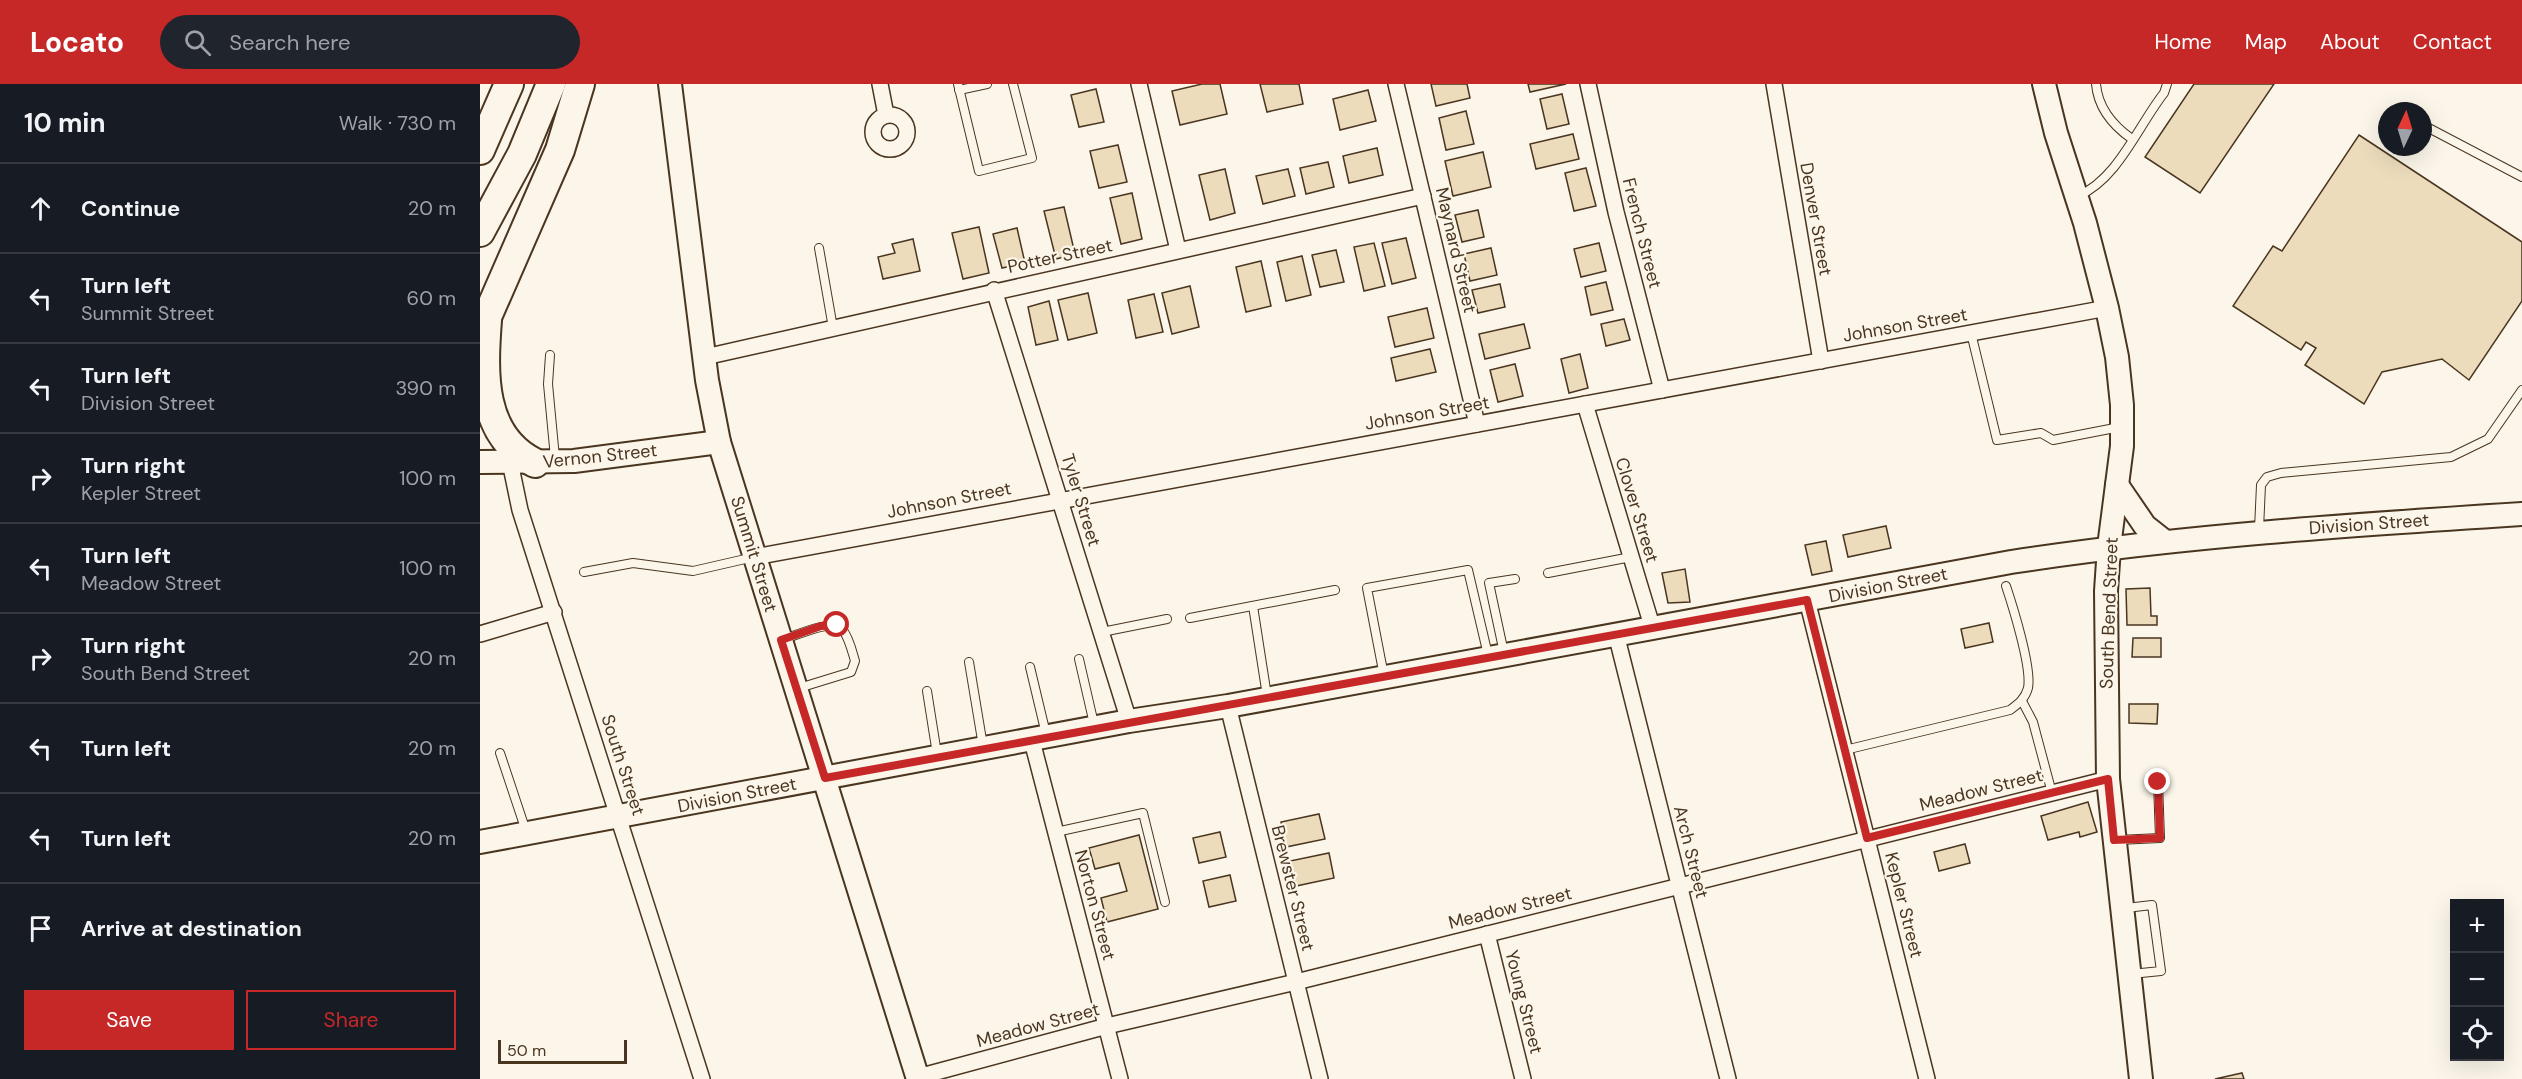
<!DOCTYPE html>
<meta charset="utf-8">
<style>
:root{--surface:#171b24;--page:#20242c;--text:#f1f3f6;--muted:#9ea1a6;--line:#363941;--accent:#c62828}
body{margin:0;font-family:"DM Sans",sans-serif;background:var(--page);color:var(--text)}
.controls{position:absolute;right:18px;bottom:18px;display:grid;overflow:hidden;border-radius:0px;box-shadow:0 6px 24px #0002}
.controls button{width:54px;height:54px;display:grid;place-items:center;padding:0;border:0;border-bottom:2px solid var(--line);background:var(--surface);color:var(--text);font:30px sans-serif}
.compass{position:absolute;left:1898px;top:18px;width:54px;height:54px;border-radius:50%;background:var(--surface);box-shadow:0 6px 24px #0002;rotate:4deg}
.scale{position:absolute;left:18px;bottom:15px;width:129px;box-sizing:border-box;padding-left:6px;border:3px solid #4a3520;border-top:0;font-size:16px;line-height:21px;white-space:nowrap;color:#4a3520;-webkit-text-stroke:4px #fbf6e9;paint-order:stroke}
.stop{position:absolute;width:18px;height:18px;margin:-14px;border:4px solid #c62828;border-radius:50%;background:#fff}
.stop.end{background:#c62828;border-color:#fff;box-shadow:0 2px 6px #0008}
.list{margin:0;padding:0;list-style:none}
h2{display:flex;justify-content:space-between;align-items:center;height:78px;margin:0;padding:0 24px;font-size:26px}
h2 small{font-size:20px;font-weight:400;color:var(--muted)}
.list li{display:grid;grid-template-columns:39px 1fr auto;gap:18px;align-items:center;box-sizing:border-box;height:90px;padding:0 24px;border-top:2px solid var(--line)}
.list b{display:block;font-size:22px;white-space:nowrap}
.list p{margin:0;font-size:20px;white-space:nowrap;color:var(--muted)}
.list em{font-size:20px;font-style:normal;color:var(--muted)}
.actions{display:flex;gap:12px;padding:18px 24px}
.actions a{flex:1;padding:14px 0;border:2px solid var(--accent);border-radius:0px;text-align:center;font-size:21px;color:var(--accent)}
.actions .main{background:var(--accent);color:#fff}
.icon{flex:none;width:33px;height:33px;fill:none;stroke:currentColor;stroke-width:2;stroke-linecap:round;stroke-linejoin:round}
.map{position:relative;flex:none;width:2042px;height:995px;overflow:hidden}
header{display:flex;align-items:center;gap:36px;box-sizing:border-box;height:84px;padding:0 30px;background:var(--accent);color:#fff}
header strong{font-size:28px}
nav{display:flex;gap:33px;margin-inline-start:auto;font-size:21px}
.search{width:420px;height:54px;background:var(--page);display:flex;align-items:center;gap:15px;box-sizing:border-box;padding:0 21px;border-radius:33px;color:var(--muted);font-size:22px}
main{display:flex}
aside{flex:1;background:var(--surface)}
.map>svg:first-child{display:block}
</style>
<header>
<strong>Locato</strong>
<div class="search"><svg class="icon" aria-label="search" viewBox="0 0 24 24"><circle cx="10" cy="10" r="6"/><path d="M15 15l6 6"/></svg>Search here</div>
<nav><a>Home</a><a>Map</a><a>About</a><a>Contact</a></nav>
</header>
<main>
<aside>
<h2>10 min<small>Walk · 730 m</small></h2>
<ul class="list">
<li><svg class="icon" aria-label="ahead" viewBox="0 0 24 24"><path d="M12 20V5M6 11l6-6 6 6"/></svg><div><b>Continue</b></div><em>20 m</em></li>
<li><svg class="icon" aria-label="left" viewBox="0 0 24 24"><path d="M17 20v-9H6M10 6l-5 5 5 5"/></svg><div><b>Turn left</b><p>Summit Street</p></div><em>60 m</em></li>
<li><svg class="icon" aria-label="left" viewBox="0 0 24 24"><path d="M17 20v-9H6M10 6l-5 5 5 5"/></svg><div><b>Turn left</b><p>Division Street</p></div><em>390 m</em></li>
<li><svg class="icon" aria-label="right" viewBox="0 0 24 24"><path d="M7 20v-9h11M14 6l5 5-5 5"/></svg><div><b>Turn right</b><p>Kepler Street</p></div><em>100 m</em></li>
<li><svg class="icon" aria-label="left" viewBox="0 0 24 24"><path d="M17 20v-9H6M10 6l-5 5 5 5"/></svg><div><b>Turn left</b><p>Meadow Street</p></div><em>100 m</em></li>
<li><svg class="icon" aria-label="right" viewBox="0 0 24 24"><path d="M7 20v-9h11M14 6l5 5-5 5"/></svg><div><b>Turn right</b><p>South Bend Street</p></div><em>20 m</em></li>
<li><svg class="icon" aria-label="left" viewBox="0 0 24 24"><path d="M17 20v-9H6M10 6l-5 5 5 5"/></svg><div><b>Turn left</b></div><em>20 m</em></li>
<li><svg class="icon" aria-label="left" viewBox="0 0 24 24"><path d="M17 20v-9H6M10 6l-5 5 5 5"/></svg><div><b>Turn left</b></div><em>20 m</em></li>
<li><svg class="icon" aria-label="arrive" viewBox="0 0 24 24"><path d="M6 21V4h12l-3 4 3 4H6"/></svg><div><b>Arrive at destination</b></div></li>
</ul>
<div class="actions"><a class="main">Save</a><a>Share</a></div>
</aside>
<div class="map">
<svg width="2042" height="995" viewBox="0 0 2042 995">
<rect width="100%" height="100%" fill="#fbf6e9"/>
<g fill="#ecdcbc" stroke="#4a3520" stroke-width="1.5">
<polygon points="722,0 740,0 747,30 700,41 692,7"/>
<polygon points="780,0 819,0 823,20 787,28"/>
<polygon points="951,0 987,0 990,14 956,22"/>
<polygon points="1048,0 1086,0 1050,8"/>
<polygon points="1714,0 1794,0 1720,109 1665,73"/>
<polygon points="616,5 624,38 599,43 591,11"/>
<polygon points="888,6 896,37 860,46 853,15"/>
<polygon points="1082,10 1089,40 1067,45 1060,15"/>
<polygon points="986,27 994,60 966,66 959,34"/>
<polygon points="1093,50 1099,75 1056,85 1050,60"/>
<polygon points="1879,51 2042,158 2042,217 1989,296 1962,275 1902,288 1884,320 1825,281 1836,264 1826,258 1821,266 1753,222 1793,162 1802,167"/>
<polygon points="638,61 647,98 619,104 610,67"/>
<polygon points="897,64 903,91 869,99 863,72"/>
<polygon points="1003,68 1011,103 973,112 965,77"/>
<polygon points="848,78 854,103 826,110 820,84"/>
<polygon points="1106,84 1116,122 1094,127 1085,89"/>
<polygon points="745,85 755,129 730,136 719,91"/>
<polygon points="808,85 815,112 783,120 776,92"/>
<polygon points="652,109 662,155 641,160 630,114"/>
<polygon points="584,123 595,170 576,175 564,127"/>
<polygon points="998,126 1004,153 982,158 975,131"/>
<polygon points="499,143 509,189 483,195 472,149"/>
<polygon points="537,144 545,179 522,184 513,150"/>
<polygon points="926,154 936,194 912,200 902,159"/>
<polygon points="433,155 440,187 403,195 398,173 415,169 412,160"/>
<polygon points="894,159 905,202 884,207 874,163"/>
<polygon points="1119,159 1126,187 1101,193 1094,165"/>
<polygon points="1011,164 1017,191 990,197 984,170"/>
<polygon points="856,166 864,198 840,203 832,171"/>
<polygon points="822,172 831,211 806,217 797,178"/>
<polygon points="781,177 791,222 766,228 756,183"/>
<polygon points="1126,198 1133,226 1111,231 1105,203"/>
<polygon points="1020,200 1025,223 998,229 992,206"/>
<polygon points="710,202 719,243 692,250 682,209"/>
<polygon points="608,209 617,249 588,256 578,216"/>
<polygon points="674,210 683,248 656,254 648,216"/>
<polygon points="569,217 578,256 556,261 548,223"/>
<polygon points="947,224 954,254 915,263 908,233"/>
<polygon points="1144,235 1150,256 1126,262 1121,240"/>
<polygon points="1044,240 1050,264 1005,275 999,250"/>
<polygon points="950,265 956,288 916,297 911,274"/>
<polygon points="1100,270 1108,304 1089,309 1081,275"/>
<polygon points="1035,280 1043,312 1018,318 1010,286"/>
<polygon points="1406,442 1411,464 1368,473 1363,451"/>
<polygon points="1346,457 1352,487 1332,491 1325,461"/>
<polygon points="1205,485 1210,518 1188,519 1182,489"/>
<polygon points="1670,504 1671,532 1677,532 1677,541 1647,541 1646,505"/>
<polygon points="1509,539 1513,558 1485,564 1481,545"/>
<polygon points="1653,554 1681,554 1681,573 1652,573"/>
<polygon points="1649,620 1678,620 1677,640 1649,639"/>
<polygon points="1608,718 1617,748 1600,753 1599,748 1568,756 1561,732"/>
<polygon points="839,730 845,755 806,763 801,738"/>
<polygon points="740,748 746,773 719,779 713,754"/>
<polygon points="659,751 678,825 627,838 621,814 647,807 639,779 615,785 609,764"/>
<polygon points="1485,760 1490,779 1459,787 1454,768"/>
<polygon points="849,769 854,794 816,802 810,777"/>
<polygon points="750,791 756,817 729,823 723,797"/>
<polygon points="1762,989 1764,995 1735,995"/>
</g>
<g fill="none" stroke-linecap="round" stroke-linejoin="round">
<g stroke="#4a3520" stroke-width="10">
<g id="lane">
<polyline points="478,0 499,87 552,74 533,0"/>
<path d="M1616,0C1618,24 1632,41 1652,55"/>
<polyline points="479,6 507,0"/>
<polyline points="1943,41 2042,93"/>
<path d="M1598,112C1638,95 1658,42 1684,9L1687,0"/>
<polyline points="339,164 353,244"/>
<polyline points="1491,249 1517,356 1561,349 1573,356 1640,343"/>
<polyline points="70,271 68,300 75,374"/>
<polyline points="1779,445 1781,401 1787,393 1801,389 1971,373 2008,355 2042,306"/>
<polyline points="104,488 153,479 213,487 274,473"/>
<polyline points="1068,489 1151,473"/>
<polyline points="773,522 787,612"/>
<polyline points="710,534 855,506"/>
<polyline points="622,548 687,535"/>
<path d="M302,556C314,552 354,534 362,545C369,553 372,567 375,577L371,588L319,604"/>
<polyline points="1024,569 1009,499 1035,495"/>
<polyline points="599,575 614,640"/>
<polyline points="489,578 503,662"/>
<polyline points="550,583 566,650"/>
<polyline points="904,592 887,504 988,486 1008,571"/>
<polyline points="447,607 457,670"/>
<polyline points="1542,617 1553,638 1572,709"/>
<path d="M1365,666L1530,626C1538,620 1545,615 1548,604C1552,584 1533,523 1526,502"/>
<polyline points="20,669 46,747"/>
<polyline points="576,748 663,729 685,818"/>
<polyline points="1638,756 1680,754 1678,698"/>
<polyline points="1646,824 1672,821 1681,887 1651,890"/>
</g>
</g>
<g stroke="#4a3520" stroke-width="18">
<g id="street">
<polyline points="400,0 406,31"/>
<polyline points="659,0 698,166"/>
<polyline points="916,0 997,340"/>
<polyline points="1108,0 1136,128 1182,306"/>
<polyline points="1294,0 1341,277"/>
<circle cx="410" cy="48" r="17"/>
<polyline points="514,206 649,637"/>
<polyline points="225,273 943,112"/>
<polyline points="1105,320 1172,542"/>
<polyline points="30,378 40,426 222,995"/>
<polyline points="275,473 1627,224"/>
<polyline points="1327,516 1447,995"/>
<polyline points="0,550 74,528"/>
<polyline points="1136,550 1248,995"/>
<polyline points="748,622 840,995"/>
<polyline points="552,657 640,995"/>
<polyline points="1007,850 1043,995"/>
<polyline points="442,995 449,990 627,942 816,898 1628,695"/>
</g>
</g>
<g stroke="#4a3520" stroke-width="26">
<g id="secondary">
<polyline points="190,0 227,296 239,358 438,995"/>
<polyline points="1564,0 1576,49 1605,139 1627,224 1637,273 1642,321 1642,362 1629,463 1626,507 1628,695 1661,995"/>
<polyline points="0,378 94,377 239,358"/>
<polyline points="1637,401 1665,442 1684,457"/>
<path d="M0,758L649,637L748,622L1531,478C1700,452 1871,441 2042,430"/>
</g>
</g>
<g stroke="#4a3520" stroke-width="32">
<g id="highway">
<polyline points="0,66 29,0"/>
<polyline points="0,148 42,70 71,0"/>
<path d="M7,236C3,289 0,352 55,379"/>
<polyline points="0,249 80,66 100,0"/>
</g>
</g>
<use href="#lane" stroke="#fbf6e9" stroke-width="8"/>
<use href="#street" stroke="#fbf6e9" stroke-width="15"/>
<use href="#secondary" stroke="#fbf6e9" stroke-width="22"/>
<use href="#highway" stroke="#fbf6e9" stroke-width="28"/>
</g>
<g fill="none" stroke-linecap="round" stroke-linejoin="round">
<polyline stroke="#c62828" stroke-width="8" points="357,541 341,542 301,556 345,694 1327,516 1387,754 1628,695 1634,756 1680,754 1678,698"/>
</g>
<g text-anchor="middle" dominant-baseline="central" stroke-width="4.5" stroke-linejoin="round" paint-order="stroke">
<g font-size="18" fill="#4a3520" stroke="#fbf6e9">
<text transform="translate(1336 135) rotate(80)">Denver Street</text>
<text transform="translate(1162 149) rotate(76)">French Street</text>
<text transform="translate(976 166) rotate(77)">Maynard Street</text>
<text transform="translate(580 172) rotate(-12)">Potter Street</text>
<text transform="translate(1425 241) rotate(-10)">Johnson Street</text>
<text transform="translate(947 329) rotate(-10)">Johnson Street</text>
<text transform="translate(120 372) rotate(-6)">Vernon Street</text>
<text transform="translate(469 416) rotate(-11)">Johnson Street</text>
<text transform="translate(601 416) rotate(73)">Tyler Street</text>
<text transform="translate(1157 426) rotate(73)">Clover Street</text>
<text transform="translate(1889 440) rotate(-4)">Division Street</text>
<text transform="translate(274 470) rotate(73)">Summit Street</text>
<text transform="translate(1408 501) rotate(-11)">Division Street</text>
<text transform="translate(1629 529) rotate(-88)">South Bend Street</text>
<text transform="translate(143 681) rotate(72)">South Street</text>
<text transform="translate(1501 706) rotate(-14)">Meadow Street</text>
<text transform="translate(257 711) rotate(-11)">Division Street</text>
<text transform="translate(1211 768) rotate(76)">Arch Street</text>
<text transform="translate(813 804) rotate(76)">Brewster Street</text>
<text transform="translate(615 821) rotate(75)">Norton Street</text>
<text transform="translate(1424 821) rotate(76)">Kepler Street</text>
<text transform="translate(1030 824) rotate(-14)">Meadow Street</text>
<text transform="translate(1044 918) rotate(76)">Young Street</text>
<text transform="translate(558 941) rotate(-15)">Meadow Street</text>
</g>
</g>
</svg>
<div class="controls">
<button>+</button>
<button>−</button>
<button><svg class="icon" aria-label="locate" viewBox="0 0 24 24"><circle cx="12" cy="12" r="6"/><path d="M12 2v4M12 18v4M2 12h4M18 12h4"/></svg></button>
</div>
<svg class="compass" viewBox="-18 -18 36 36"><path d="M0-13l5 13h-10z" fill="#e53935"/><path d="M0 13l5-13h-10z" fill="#9ea1a6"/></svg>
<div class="scale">50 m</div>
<div class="stop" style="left:357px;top:541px"></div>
<div class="stop end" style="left:1678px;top:698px"></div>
</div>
</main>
